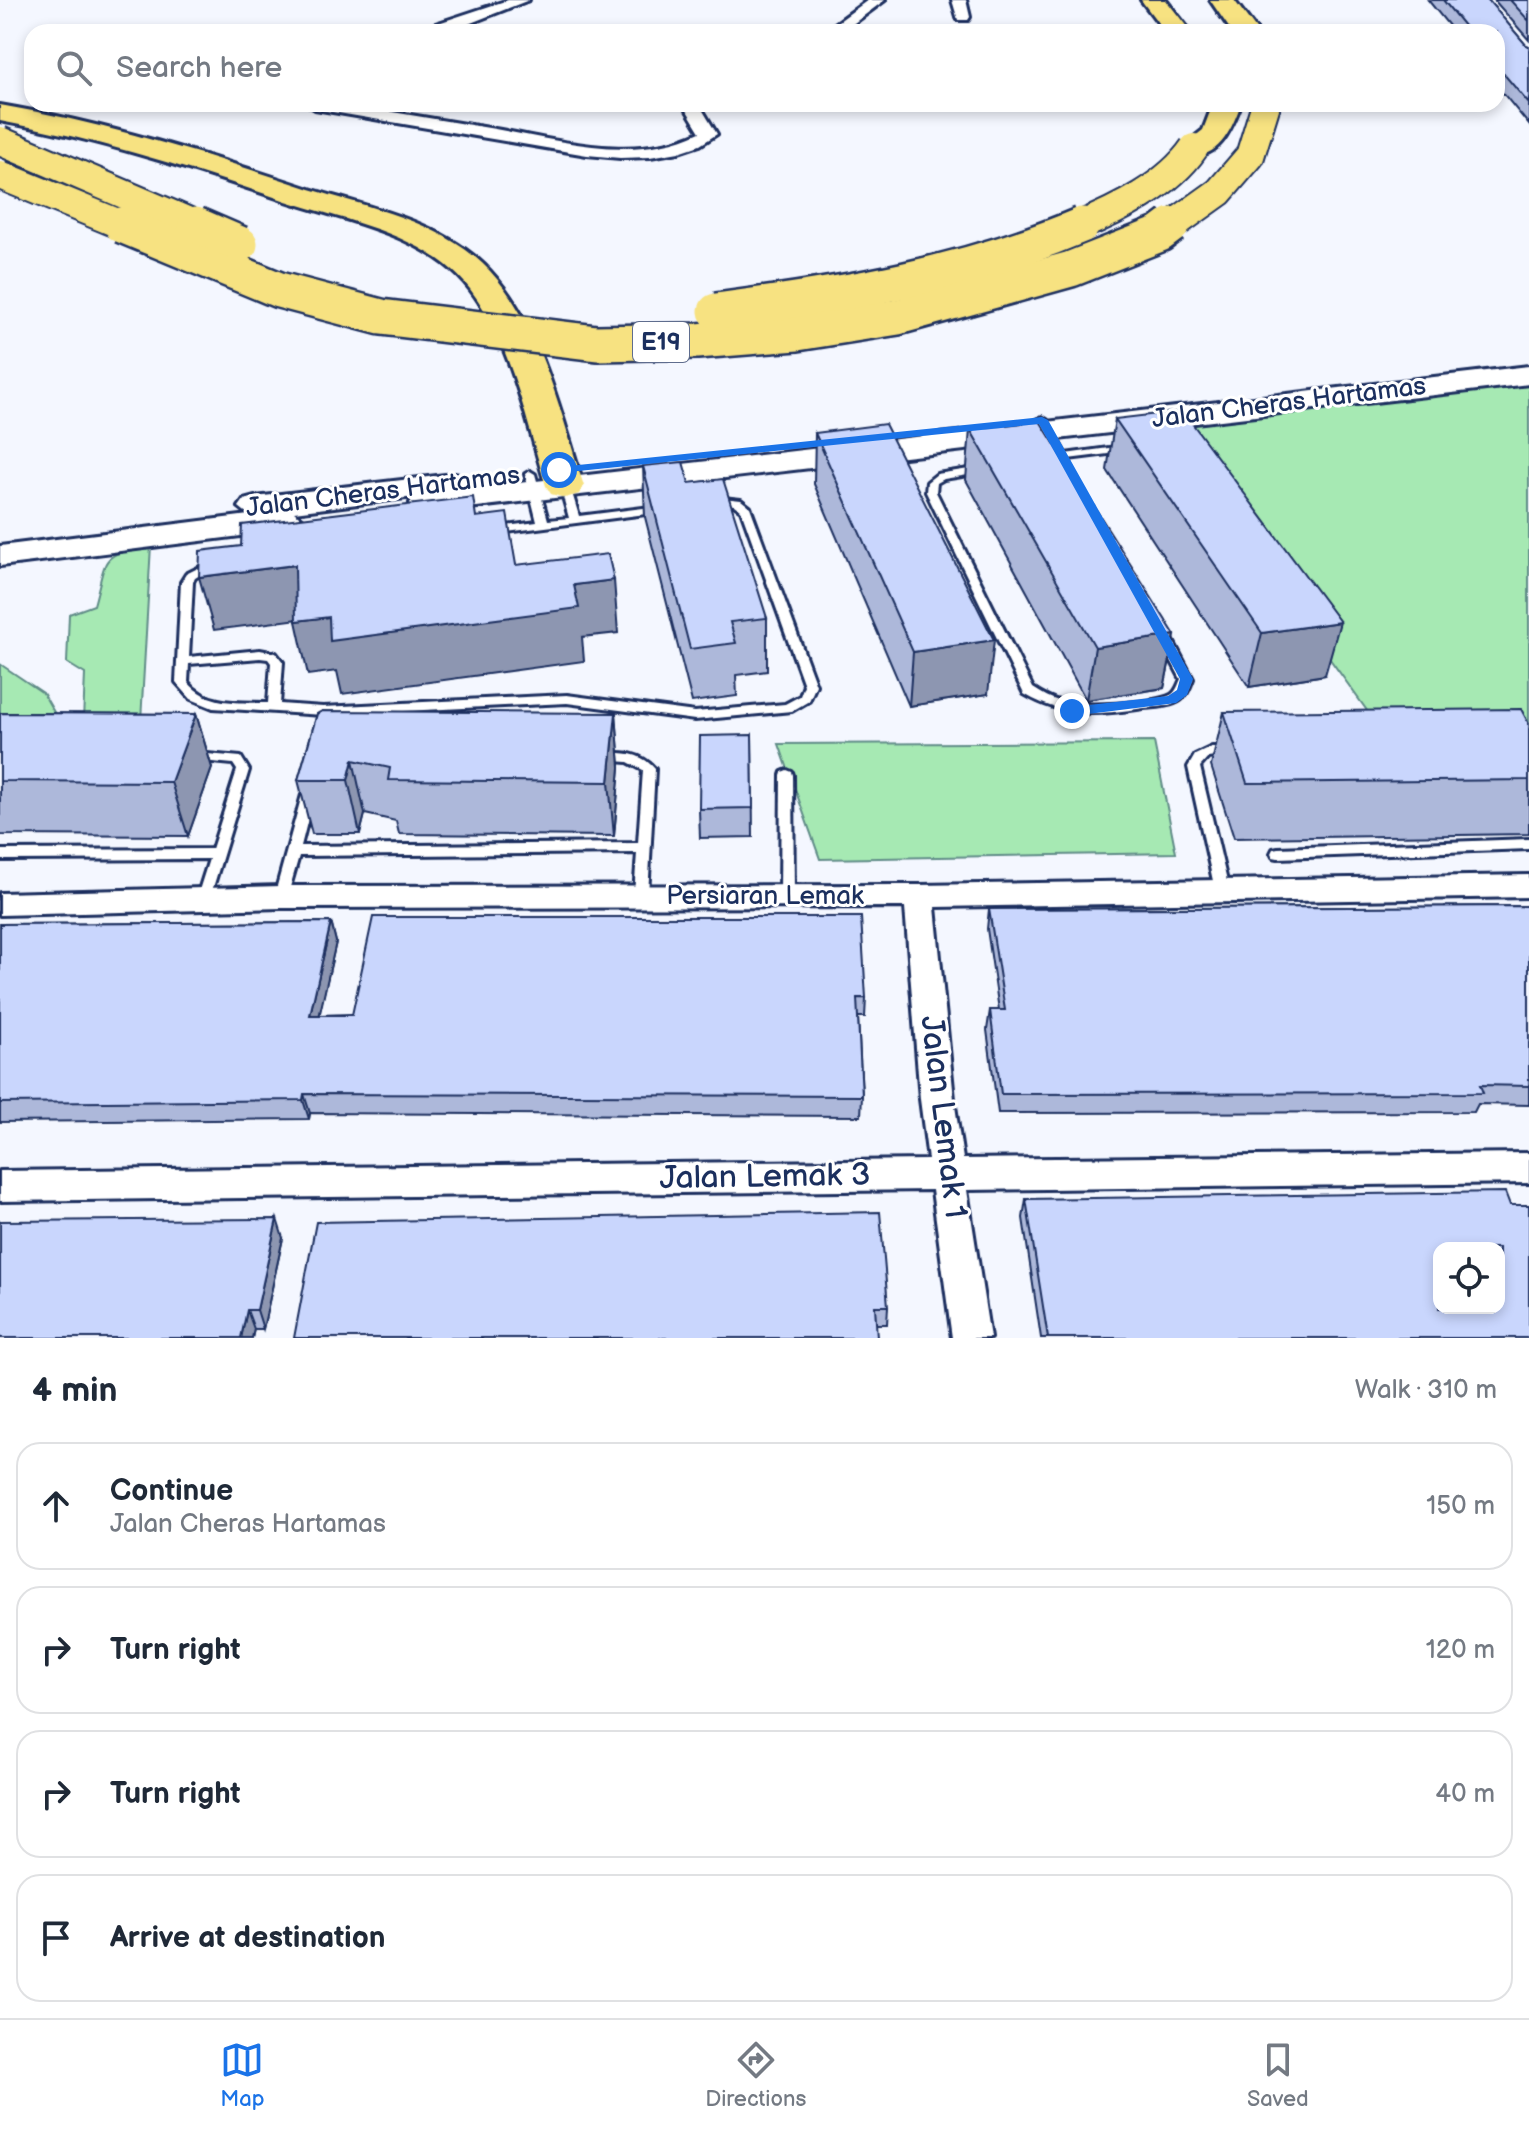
<!DOCTYPE html>
<meta charset="utf-8">
<style>
:root{--surface:#fff;--page:#f6f6f7;--text:#1f2937;--muted:#747a83;--line:#e0e1e3;--accent:#1a73e8}
body{margin:0;font-family:"Balsamiq Sans",sans-serif;background:var(--page);color:var(--text)}
.controls{position:absolute;right:24px;bottom:24px;display:grid;overflow:hidden;border-radius:16px;box-shadow:0 4px 12px #0003}
.controls button{width:72px;height:72px;display:grid;place-items:center;padding:0;border:0;border-bottom:2px solid var(--line);background:var(--surface);color:var(--text);font:40px sans-serif}
.stop{position:absolute;width:24px;height:24px;margin:-18px;border:6px solid #1a73e8;border-radius:50%;background:#fff}
.stop.end{background:#1a73e8;border-color:#fff;box-shadow:0 2px 8px #0008}
.list{margin:0;padding:0;list-style:none}
h2{display:flex;justify-content:space-between;align-items:center;height:104px;margin:0;padding:0 32px;font-size:34px}
h2 small{font-size:26px;font-weight:400;color:var(--muted)}
.list li{display:grid;grid-template-columns:52px 1fr auto;gap:24px;align-items:center;box-sizing:border-box;height:128px;margin:0 16px 16px;padding:0 16px;border:2px solid var(--line);border-radius:24px}
.list b{display:block;font-size:30px;white-space:nowrap}
.list p{margin:0;font-size:26px;white-space:nowrap;color:var(--muted)}
.list em{font-size:26px;font-style:normal;color:var(--muted)}
.icon{flex:none;width:44px;height:44px;fill:none;stroke:currentColor;stroke-width:2;stroke-linecap:round;stroke-linejoin:round}
.map{position:relative;flex:none;width:1529px;height:1338px;overflow:hidden}
.search{position:absolute;background:var(--surface);box-shadow:0 4px 12px #0003;left:24px;right:24px;top:24px;height:88px;display:flex;align-items:center;gap:20px;box-sizing:border-box;padding:0 28px;border-radius:24px;color:var(--muted);font-size:30px}
.sheet{height:680px;background:var(--surface)}
nav{display:flex;justify-content:space-around;align-items:center;box-sizing:border-box;height:112px;border-top:2px solid var(--line);background:var(--surface);font-size:22px;color:var(--muted)}
nav a{display:grid;justify-items:center;gap:4px}
nav .on{color:var(--accent)}
.map>svg:first-child{display:block}
</style>
<div class="map">
<svg width="1529" height="1338" viewBox="0 0 1529 1338">
<rect width="100%" height="100%" fill="#f4f7ff"/>
<filter id="ink" filterUnits="userSpaceOnUse"><feTurbulence type="fractalNoise" baseFrequency=".0125" numOctaves="2"/><feDisplacementMap in="SourceGraphic" scale="16" xChannelSelector="R" yChannelSelector="G"/><feConvolveMatrix kernelMatrix="1 2 1 2 8 2 1 2 1" color-interpolation-filters="sRGB"/></filter>
<g filter="url(#ink)">
<g fill="#a6e9b3" stroke="#608c88" stroke-width="2">
<polygon points="1529,383 1529,730 1376,723 1182,454 1183,425"/>
<path d="M151,545L141,721H83L85,674L67,663L69,614L94,605C108,555 98,556 151,545Z"/>
<polygon points="0,664 43,693 59,721 0,721"/>
<polygon points="1154,742 1176,853 820,859 779,744"/>
</g>
<g fill="none" stroke-linecap="round" stroke-linejoin="round">
<g stroke="#1b2f5e" stroke-width="6">
<g id="lane">
<polygon points="1042,417 1047,420 1065,454 1116,447 1121,450 1116,453 1068,459 1070,463 1065,466 1061,465 1059,461 1043,461 1042,459 1043,457 1055,455 1037,420"/>
<path d="M982,467L987,470L986,472L944,479L937,483L936,492L1033,688C1042,694 1051,699 1062,702C1081,707 1154,704 1171,695C1177,691 1178,685 1181,679L1158,635L1164,631L1170,635L1193,679C1189,689 1186,699 1175,703C1166,707 1154,707 1144,708C1099,715 1065,718 1024,694L926,492L927,482L937,474Z"/>
<path d="M530,471L535,474L548,520L569,518L560,486L565,483L570,486L579,516L723,498L741,500L750,507L816,685L809,701L792,711L695,720L567,703L323,715L213,708L191,699L176,682L181,582L186,574L204,565L537,522L525,474ZM723,504L734,505L741,510L804,685L800,696L785,704L695,712L567,695L323,707L280,704L283,662L276,653L260,650L189,657L193,582L195,578L207,571ZM260,658L268,659L271,663L268,703C240,702 207,706 188,682L189,664Z"/>
<polygon points="1212,747 1229,747 1235,751 1229,755 1208,758 1200,767 1229,890 1227,894 1222,895 1217,894 1215,890 1188,767 1195,755"/>
<polygon points="196,753 241,757 249,770 208,904 203,905 198,904 196,900 209,859 0,860 0,850 212,849 237,770 233,764 192,760 190,757"/>
<path d="M604,753C624,752 642,753 655,769L648,895L646,899L641,900L636,899L634,895L637,853L299,856L286,901L281,902L276,901L274,897L303,791L304,788H314L315,791L301,846L638,843L643,770L628,762L600,760L598,757Z"/>
<polygon points="787,770 792,772 793,775 794,897 792,901 787,902 782,901 780,897 781,775 782,772"/>
<polygon points="1529,839 1529,849 1278,858 1273,857 1271,853 1273,849 1278,848"/>
</g>
</g>
<g stroke="#1b2f5e" stroke-width="6">
<g id="street">
<polygon points="508,0 529,0 458,28 411,32"/>
<polygon points="868,0 885,0 842,32 824,32"/>
<polygon points="952,0 966,0 970,17 968,20 958,20"/>
<path d="M307,104H344C394,112 445,121 495,129C561,141 636,163 700,132L683,104H699L717,134L700,145L679,152L650,157L620,158L587,155L315,109Z"/>
<polygon points="1529,875 1529,897 935,907 954,1099 963,1159 1529,1153 1529,1183 967,1190 990,1338 952,1338 932,1190 0,1201 0,1171 928,1160 920,1099 905,907 281,908 0,915 0,893 281,886 919,885"/>
</g>
</g>
<g stroke="#1b2f5e" stroke-width="6">
<polygon id="secondary" points="1529,366 1529,384 426,513 415,510 410,503 414,497 294,512 304,520 299,527 288,530 0,566 0,546 249,515 239,507 244,500 255,497 454,474 465,476 470,483 466,489"/>
</g>
<g stroke="#1b2f5e" stroke-width="6">
<g id="highway">
<polygon points="1141,0 1166,0 1191,32 1165,32"/>
<polygon points="1210,0 1234,0 1258,32 1232,32"/>
<path d="M1213,104H1241C1231,130 1218,163 1184,154L1180,148L1203,130Z"/>
<path d="M0,105C106,123 208,155 310,189C371,208 444,222 490,271C542,327 561,415 584,486L579,494L565,498L551,494L546,486C526,421 512,344 470,289C429,235 346,221 286,201C192,169 98,139 0,121Z"/>
</g>
</g>
<use href="#lane" fill="#fff" fill-rule="evenodd"/>
<use href="#street" fill="#fff" fill-rule="evenodd"/>
<use href="#secondary" fill="#fff" fill-rule="evenodd"/>
<use href="#highway" fill="#f7e281" fill-rule="evenodd"/>
<g stroke="#1b2f5e" stroke-width="32" stroke-linecap="butt">
<g id="highway-bridge-far1">
<polyline points="0,141 201,227"/>
<polyline points="0,175 127,227"/>
<path d="M1077,227C1118,210 1168,186 1194,148"/>
<polyline points="1170,227 1219,192 1250,156 1266,104"/>
</g>
</g>
<g stroke="#1b2f5e" stroke-width="40" stroke-linecap="butt">
<g id="highway-bridge">
<polyline points="122,225 279,290 381,317 597,343 697,341 797,333 898,317 1071,269 1160,234 1172,225"/>
<polyline points="196,225 240,244"/>
<path d="M716,311C842,295 964,275 1082,225"/>
</g>
</g>
<use href="#highway-bridge-far1" stroke="#f7e281" stroke-width="28"/>
<use href="#highway-bridge" stroke="#f7e281" stroke-width="35"/>
</g>
<g fill="#adb8da" stroke="#1b2f5e" stroke-width="2">
<polygon points="1428,0 1488,0 1526,45 1529,46 1529,125 1497,86 1497,32 1454,32"/>
<polygon points="1494,0 1529,0 1529,40"/>
<polygon points="1115,419 1325,675 1249,687 1107,470"/>
<polygon points="970,429 1175,635 1164,688 1086,700 966,480"/>
<polygon points="815,433 988,694 909,706 814,484"/>
<polygon points="643,466 689,483 767,618 767,671 736,675 737,696 692,702 645,517"/>
<polygon points="1224,712 1529,724 1529,834 1234,838 1211,766"/>
<polygon points="0,713 196,714 212,768 188,836 0,835"/>
<polygon points="616,713 620,767 614,836 399,834 396,821 365,814 360,834 312,834 298,780 317,714"/>
<polygon points="752,735 753,837 700,838 699,809"/>
<polygon points="1529,906 1529,1105 1478,1104 1474,1112 998,1113 987,1030 990,1010 999,1010 987,929 989,909"/>
<polygon points="331,922 336,942 319,1015 866,998 865,1017 858,1017 862,1096 861,1116 310,1113 309,1119 0,1122 0,924"/>
<polygon points="1026,1199 1510,1205 1529,1338 1041,1338 1023,1218"/>
<polygon points="316,1222 888,1306 887,1324 876,1324"/>
<polygon points="283,1238 263,1329 254,1329 252,1338 0,1338"/>
</g>
<g fill="#8d96b1" stroke="#1b2f5e" stroke-width="2">
<polygon points="295,565 307,618 214,630 199,577"/>
<polygon points="614,580 618,633 582,637 584,661 342,694 337,671 308,675 296,621"/>
<polygon points="1340,622 1325,675 1249,687 1262,633"/>
<polygon points="1175,635 1164,688 1086,700 1095,647"/>
<polygon points="994,640 988,694 909,706 913,652"/>
<polygon points="616,713 620,767 614,836 609,782"/>
<polygon points="196,714 212,768 188,836 171,782"/>
<polygon points="353,760 365,814 360,834 348,780"/>
<polygon points="331,922 336,942 315,1035 310,1015"/>
<polygon points="304,1094 310,1113 309,1119 303,1100"/>
<polygon points="277,1219 283,1238 263,1329 257,1310"/>
<polygon points="247,1310 254,1329 252,1338 241,1338"/>
</g>
<g fill="#c9d6fd" stroke="#1b2f5e" stroke-width="2" fill-rule="evenodd">
<polygon points="1443,0 1488,0 1526,45 1529,46 1529,104 1497,66 1497,32 1469,32"/>
<polygon points="1510,0 1529,0 1529,21"/>
<polygon points="1183,411 1340,622 1262,633 1115,419"/>
<polygon points="1040,421 1175,635 1095,647 970,429"/>
<polygon points="885,424 994,640 913,652 815,433"/>
<polygon points="683,462 689,483 723,479 767,618 730,622 736,643 690,649 643,466"/>
<polygon points="473,497 476,517 507,513 516,565 608,554 614,580 574,585 579,608 330,641 329,617 296,621 295,565 199,577 200,551 241,546 242,525"/>
<polygon points="1521,709 1529,724 1529,780 1247,783 1224,712"/>
<polygon points="322,711 616,713 609,782 388,780 390,768 353,760 348,780 298,780 317,714"/>
<polygon points="0,713 196,714 171,782 0,781"/>
<polygon points="752,735 753,808 699,809 700,736"/>
<polygon points="1529,906 1529,1086 1480,1085 1483,1093 1001,1094 990,1010 1005,1010 989,909"/>
<polygon points="373,917 861,917 866,998 857,998 862,1096 304,1094 303,1100 0,1103 0,924 331,922 310,1015 352,1015"/>
<path d="M1505,1192L1510,1205H1529V1338H1048L1026,1199ZM1439,1248H1499V1308H1439Z"/>
<polygon points="880,1212 888,1306 875,1306 877,1338 294,1338 316,1222"/>
<polygon points="277,1219 257,1310 247,1310 241,1338 0,1338 0,1221"/>
</g>
</g>
<polygon fill="#1a73e8" points="1042,417 1048,420 1193,679 1187,695 1176,703 1072,716 1066,711 1072,707 1168,696 1177,690 1180,679 1039,424 559,473 554,470 559,467"/>
<g text-anchor="middle" dominant-baseline="central" stroke-width="6" stroke-linejoin="round" paint-order="stroke">
<rect fill="#fff" stroke="#5f6d8e" stroke-width="2" x="633" y="322" width="56" height="40" rx="6"/>
<g font-size="24" font-weight="bold" fill="#1b2f5e">
<text x="661" y="342">E19</text>
</g>
<g font-size="26" fill="#1b2f5e" stroke="#fff">
<text transform="translate(1289 403) rotate(-7)">Jalan Cheras Hartamas</text>
<text transform="translate(383 492) rotate(-7)">Jalan Cheras Hartamas</text>
<text x="765" y="896">Persiaran Lemak</text>
</g>
<g font-size="32" fill="#1b2f5e" stroke="#fff">
<text transform="translate(943 1117) rotate(83)">Jalan Lemak 1</text>
<text transform="translate(765 1177) rotate(-1)">Jalan Lemak 3</text>
</g>
</g>
</svg>
<div class="controls">
<button><svg class="icon" aria-label="locate" viewBox="0 0 24 24"><circle cx="12" cy="12" r="6"/><path d="M12 2v4M12 18v4M2 12h4M18 12h4"/></svg></button>
</div>
<div class="stop" style="left:559px;top:470px"></div>
<div class="stop end" style="left:1072px;top:711px"></div>
<div class="search"><svg class="icon" aria-label="search" viewBox="0 0 24 24"><circle cx="10" cy="10" r="6"/><path d="M15 15l6 6"/></svg>Search here</div>
</div>
<section class="sheet">
<h2>4 min<small>Walk · 310 m</small></h2>
<ul class="list">
<li><svg class="icon" aria-label="ahead" viewBox="0 0 24 24"><path d="M12 20V5M6 11l6-6 6 6"/></svg><div><b>Continue</b><p>Jalan Cheras Hartamas</p></div><em>150 m</em></li>
<li><svg class="icon" aria-label="right" viewBox="0 0 24 24"><path d="M7 20v-9h11M14 6l5 5-5 5"/></svg><div><b>Turn right</b></div><em>120 m</em></li>
<li><svg class="icon" aria-label="right" viewBox="0 0 24 24"><path d="M7 20v-9h11M14 6l5 5-5 5"/></svg><div><b>Turn right</b></div><em>40 m</em></li>
<li><svg class="icon" aria-label="arrive" viewBox="0 0 24 24"><path d="M6 21V4h12l-3 4 3 4H6"/></svg><div><b>Arrive at destination</b></div></li>
</ul>
</section>
<nav>
<a class="on"><svg class="icon" aria-label="map" viewBox="0 0 24 24"><path d="M3 6l6-2 6 2 6-2v14l-6 2-6-2-6 2zM9 4v14M15 6v14"/></svg>Map</a>
<a><svg class="icon" aria-label="directions" viewBox="0 0 24 24"><path d="M12 3l9 9-9 9-9-9zM9 14v-3h6M13 9l2 2-2 2"/></svg>Directions</a>
<a><svg class="icon" aria-label="saved" viewBox="0 0 24 24"><path d="M7 4h10v16l-5-4-5 4z"/></svg>Saved</a>
</nav>
